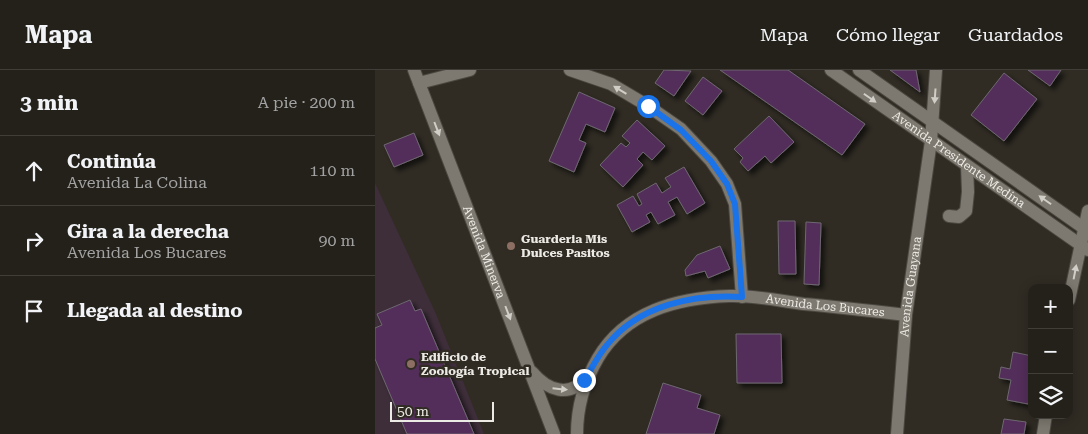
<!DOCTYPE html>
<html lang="es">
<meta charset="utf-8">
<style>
:root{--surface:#24211b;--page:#302e28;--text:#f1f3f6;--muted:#a3a3a3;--line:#413e3a}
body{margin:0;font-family:"Roboto Serif",serif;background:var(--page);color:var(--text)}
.controls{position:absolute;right:15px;bottom:15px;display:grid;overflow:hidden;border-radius:10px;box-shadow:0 2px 12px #0003}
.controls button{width:45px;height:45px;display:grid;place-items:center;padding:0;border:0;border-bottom:1px solid var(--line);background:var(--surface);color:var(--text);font:25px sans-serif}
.scale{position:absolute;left:15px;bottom:12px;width:104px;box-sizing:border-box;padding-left:5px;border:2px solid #eceae4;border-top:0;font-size:14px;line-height:18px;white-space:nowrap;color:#eceae4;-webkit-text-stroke:4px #302c24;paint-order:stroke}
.stop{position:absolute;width:15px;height:15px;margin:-11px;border:4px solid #1a73e8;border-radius:50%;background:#fff}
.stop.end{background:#1a73e8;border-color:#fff;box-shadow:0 1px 5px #0008}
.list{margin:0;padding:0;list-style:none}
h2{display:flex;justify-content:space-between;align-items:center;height:65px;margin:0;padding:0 20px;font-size:21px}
h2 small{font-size:16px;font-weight:400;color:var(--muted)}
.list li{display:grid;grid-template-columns:32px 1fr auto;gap:15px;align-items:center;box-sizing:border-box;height:70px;padding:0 20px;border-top:1px solid var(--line)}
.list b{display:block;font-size:19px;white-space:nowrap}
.list p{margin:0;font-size:16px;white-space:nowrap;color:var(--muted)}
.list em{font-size:16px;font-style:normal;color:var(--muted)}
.icon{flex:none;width:28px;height:28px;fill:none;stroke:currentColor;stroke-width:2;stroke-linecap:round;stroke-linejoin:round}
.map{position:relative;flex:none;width:713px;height:364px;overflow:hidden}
header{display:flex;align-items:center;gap:30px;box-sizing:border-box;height:70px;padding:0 25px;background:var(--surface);border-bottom:1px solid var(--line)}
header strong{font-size:24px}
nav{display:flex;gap:28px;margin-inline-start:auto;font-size:18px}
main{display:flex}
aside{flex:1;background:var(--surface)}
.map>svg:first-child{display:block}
</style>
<header>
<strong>Mapa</strong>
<nav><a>Mapa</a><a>Cómo llegar</a><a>Guardados</a></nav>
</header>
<main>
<aside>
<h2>3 min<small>A pie · 200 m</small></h2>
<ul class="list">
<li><svg class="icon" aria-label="ahead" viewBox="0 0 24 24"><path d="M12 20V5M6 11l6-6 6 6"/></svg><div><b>Continúa</b><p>Avenida La Colina</p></div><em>110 m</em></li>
<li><svg class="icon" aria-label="right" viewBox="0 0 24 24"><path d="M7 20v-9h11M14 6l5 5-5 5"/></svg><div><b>Gira a la derecha</b><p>Avenida Los Bucares</p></div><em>90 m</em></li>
<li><svg class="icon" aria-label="arrive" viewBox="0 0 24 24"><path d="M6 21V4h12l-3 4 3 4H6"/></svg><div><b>Llegada al destino</b></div></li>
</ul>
</aside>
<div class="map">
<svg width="713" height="364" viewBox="0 0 713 364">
<defs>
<filter id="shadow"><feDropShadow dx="4" dy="4" stdDeviation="2.5" flood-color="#0009"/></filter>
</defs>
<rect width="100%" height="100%" fill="#302c24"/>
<polygon fill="#3e2e3a" points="0,113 61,244 109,364 0,364"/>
<g fill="#532d5a" stroke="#6e6870" filter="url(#shadow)">
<polygon points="289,0 316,1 299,26 280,13"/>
<polygon points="345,0 413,0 490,54 467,85"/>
<polygon points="515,0 541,0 545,22"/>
<polygon points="653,0 686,0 675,16"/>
<polygon points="629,3 662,29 629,71 596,45"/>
<polygon points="328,7 347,21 328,45 310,31"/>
<polygon points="204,22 240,38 230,62 211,54 204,70 211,73 199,102 174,91"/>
<polygon points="394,46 419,72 396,93 390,86 373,101 365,92 368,88 359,79"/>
<polygon points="262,50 290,76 277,90 268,82 262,89 268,95 248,117 225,95 246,73 251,77 255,73 247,66"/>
<polygon points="39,63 48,85 19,97 9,75"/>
<polygon points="309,97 330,133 312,144 302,127 293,132 300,145 283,154 276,142 271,145 275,152 257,162 242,135 258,126 264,136 267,134 262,124 281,113 287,123 296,117 290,108"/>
<polygon points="403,151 420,151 421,204 404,204"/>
<polygon points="431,152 446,153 444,215 429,214"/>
<polygon points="345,176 355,199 333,208 330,201 311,206 310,200 322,185"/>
<polygon points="35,230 40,241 46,239 99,364 32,364 0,289 0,258 7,255 2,244"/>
<polygon points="361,264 406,264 407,313 362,313"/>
<polygon points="638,282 657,286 657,313 653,334 632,330 636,310 624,308 626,297 635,299"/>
<polygon points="288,313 326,325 322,338 345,345 339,364 271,364"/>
<polygon points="629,349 651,352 649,364 626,364"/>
</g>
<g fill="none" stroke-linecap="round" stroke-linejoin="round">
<g stroke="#4b4841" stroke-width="14">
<g id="minor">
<path id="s1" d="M39,0L179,364"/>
<polyline points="195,0 236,14 273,36 306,59 336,91 352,114 360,134 367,227"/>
<path id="s2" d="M456,0L713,180"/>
<polyline points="484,0 713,161"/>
<polyline points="44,13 95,0"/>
<polyline points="574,146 584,147 591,141 593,122 592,96"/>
<polyline points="694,230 713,141"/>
<path d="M157,302C172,320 195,329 211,307"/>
<path id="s3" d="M202,364C202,337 209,312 223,288C251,241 302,228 354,226C379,225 405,231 429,234C463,237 497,241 531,245"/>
<path id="s4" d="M522,364L531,245L556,71L561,0"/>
<polyline points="668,364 671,345"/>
</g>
</g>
<use href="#minor" stroke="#7d7970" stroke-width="12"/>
</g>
<defs><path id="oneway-solid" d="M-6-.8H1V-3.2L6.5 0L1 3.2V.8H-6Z" transform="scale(1.25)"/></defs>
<g fill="#d0cec7">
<use href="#oneway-solid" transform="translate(245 20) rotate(-149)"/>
<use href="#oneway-solid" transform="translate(560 26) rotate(94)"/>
<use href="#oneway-solid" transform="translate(495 28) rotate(35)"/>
<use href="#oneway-solid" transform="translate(62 59) rotate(69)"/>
<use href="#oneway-solid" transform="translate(670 130) rotate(-145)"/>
<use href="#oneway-solid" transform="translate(700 202) rotate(-79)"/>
<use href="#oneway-solid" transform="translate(133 243) rotate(69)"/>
<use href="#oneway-solid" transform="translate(185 319) rotate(6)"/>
</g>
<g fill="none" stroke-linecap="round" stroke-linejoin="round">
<path stroke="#1a73e8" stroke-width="6" d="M209,310C217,299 223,285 232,275C264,235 318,224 367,227L360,134L352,114L336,91L306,60L273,36"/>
</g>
<g fill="#8d6e63" stroke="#302c24" stroke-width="2">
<circle cx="136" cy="176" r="5"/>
<circle cx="36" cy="294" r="5"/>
</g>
<g text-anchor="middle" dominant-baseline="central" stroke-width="5" stroke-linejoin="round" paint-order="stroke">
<g font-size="12" fill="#eceae4" stroke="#302c24">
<text stroke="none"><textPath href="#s2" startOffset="156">Avenida Presidente Medina</textPath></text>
<text stroke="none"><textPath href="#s1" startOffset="195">Avenida Minerva</textPath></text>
<text stroke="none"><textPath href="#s4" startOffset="148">Avenida Guayana</textPath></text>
<text stroke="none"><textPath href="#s3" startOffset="328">Avenida Los Bucares</textPath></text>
</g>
<g font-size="12" font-weight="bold" fill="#eceae4" stroke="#302c24" text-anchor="start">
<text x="146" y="169">Guarderia Mis<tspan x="146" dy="14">Dulces Pasitos</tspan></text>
<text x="46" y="287">Edificio de<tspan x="46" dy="14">Zoología Tropical</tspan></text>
</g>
</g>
</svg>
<div class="controls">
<button>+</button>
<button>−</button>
<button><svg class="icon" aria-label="layers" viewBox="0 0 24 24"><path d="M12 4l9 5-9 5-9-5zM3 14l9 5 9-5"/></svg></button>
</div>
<div class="scale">50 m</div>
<div class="stop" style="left:273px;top:36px"></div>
<div class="stop end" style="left:209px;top:310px"></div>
</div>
</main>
